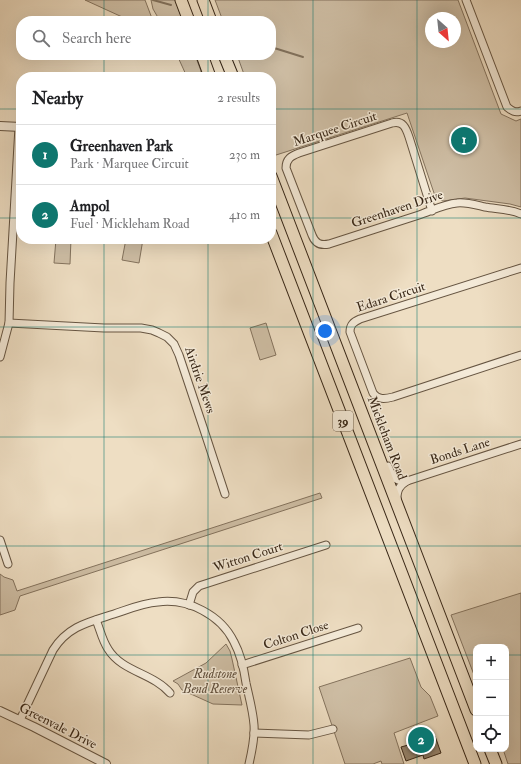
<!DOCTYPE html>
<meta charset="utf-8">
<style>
:root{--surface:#fff;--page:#f6f6f6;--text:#202124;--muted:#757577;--line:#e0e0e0;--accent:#0f766e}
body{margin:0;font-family:"IM FELL Double Pica",serif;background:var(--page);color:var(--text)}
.controls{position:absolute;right:12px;bottom:12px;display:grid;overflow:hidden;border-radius:8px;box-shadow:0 4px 16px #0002}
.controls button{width:36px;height:36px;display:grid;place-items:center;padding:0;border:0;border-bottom:1px solid var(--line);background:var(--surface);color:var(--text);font:20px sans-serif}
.compass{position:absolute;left:425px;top:12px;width:36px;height:36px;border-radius:50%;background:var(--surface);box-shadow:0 4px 16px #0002;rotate:153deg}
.you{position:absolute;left:325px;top:331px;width:14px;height:14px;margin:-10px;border:3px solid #fff;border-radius:50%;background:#1a73e8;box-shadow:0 0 0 6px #1a73e833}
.badge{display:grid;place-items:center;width:26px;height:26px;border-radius:50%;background:var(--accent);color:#fff;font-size:13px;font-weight:700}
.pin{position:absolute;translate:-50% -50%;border:2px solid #fff;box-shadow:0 1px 4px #0006}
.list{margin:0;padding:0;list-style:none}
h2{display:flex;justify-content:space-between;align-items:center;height:52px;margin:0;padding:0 16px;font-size:17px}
h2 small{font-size:13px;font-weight:400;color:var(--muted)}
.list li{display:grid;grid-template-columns:26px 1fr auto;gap:12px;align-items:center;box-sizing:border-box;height:60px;padding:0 16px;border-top:1px solid var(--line)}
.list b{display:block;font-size:15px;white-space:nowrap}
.list p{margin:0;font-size:13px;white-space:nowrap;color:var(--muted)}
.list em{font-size:13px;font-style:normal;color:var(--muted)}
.icon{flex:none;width:22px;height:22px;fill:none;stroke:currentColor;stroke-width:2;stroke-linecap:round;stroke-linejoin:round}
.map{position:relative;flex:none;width:521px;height:764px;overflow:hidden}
.search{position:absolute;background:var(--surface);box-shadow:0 4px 16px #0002;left:16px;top:16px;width:260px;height:44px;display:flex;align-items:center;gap:10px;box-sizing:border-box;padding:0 14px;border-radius:16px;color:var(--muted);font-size:15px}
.panel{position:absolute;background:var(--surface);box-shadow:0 4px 16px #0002;left:16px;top:72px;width:260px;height:172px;border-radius:16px}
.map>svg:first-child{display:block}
</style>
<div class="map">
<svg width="521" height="764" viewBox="0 0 521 764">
<rect width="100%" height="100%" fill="#eedec3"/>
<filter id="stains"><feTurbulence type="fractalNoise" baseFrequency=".005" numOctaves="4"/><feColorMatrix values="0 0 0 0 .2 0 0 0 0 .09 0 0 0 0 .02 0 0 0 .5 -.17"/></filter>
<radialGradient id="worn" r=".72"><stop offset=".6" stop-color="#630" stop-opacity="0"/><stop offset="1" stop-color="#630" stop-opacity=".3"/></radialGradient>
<g fill="#cfbfa6" stroke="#84735e" fill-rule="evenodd">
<polygon points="85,0 145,0 153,21 131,21"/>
<polygon points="151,0 175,0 183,21 160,21 153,9"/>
<path d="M215,0H458L501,114L516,121L521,119V207L510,204L465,198L443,201L441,200L435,196L407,113L273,156L271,151V77H245L237,55H271V21H223ZM431,18H455V42H431Z"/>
<polygon points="177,55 195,55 201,71 200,77 187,77"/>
<polygon points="56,239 71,239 70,264 54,263"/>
<polygon points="126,239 143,239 139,263 122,260"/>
<polygon points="266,323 276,355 260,360 250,328"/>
<polygon points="320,493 322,498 20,596 15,610 0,615 0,574 4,577 13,580 17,591"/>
<polygon points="521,593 521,764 508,764 503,749 506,749 506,647 476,647 476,680 451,615"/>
<polygon points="226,644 230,651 232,659 242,705 213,704 182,690 178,684 173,681 206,663"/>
<polygon points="410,658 421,687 430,696 438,716 394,733 404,764 382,764 381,761 373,764 345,764 319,687"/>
</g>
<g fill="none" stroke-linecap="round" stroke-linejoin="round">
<g stroke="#80705b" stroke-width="2">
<polyline points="153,0 171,5"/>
<polyline points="271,47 303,57"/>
</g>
</g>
<polygon fill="#978670" stroke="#382717" points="435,736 441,753 424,759 423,755 406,761 401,747 419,742 418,739 424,737 425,739"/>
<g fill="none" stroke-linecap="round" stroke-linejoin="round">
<g stroke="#665542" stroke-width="9">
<g id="minor">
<path d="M466,0L507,107C512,111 515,113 521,111"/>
<path d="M432,211L409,137C406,128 403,120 392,123L299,153C291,156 286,159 286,168L312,235C315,243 320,246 329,244L419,215C431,211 444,204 457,203C466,202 476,205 485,207C496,209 510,209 521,214"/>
<path d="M521,268L360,319C353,322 350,325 350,332L373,393C378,400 385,399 393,397L521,355"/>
<polyline points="9,323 104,328 141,328 152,330 159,333 167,337 174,344 179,355 203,427 225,494"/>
<polyline points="0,357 9,323 10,283 19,127"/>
<path d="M388,466C392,476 395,482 407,481"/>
<path d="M397,499C397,490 399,486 407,481L521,444"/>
<polyline points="0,540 8,564"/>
<polyline points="189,605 193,592 199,586 326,545"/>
<path d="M96,620C100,629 102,640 108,649C122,672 153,673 170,693"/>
<polyline points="242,665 358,628"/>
<path d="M20,720L53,650C68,626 89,622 114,614C129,609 143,603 158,602C188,598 221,615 234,642C241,655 244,669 246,683C249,697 253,711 254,725C255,738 252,751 249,764"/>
<polyline points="254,733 309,735 333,729"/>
</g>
</g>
<g stroke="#665542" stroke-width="10">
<g id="tertiary">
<polyline points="0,126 21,127"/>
<polyline points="0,711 34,727 106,764"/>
</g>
</g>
<g stroke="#382717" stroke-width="13">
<g id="primary">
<polyline points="181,0 189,21"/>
<polyline points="203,0 211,21"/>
<polyline points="202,55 210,77"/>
<polyline points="224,55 233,77"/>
<polyline points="271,176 476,710"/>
<polyline points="271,233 475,764"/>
<polyline points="490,749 496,764"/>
</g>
</g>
<use href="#minor" stroke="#f4ead8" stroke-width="7"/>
<use href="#tertiary" stroke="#f4ead8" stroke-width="8"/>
<use href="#primary" stroke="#eedec3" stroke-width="11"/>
</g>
<path fill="none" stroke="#0f766e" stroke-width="1" stroke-opacity="0.55" d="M104,0V21M208,0V21M313,0V764M417,0V764M104,55V77M208,55V77M0,109H21M271,109H521M0,218H21M271,218H521M104,239V764M208,239V764M0,327H521M0,437H521M0,546H521M0,655H476M506,655H521"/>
<g text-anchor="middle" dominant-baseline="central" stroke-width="3" stroke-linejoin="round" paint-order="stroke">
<rect fill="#f4ead8" stroke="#706251" stroke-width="1" x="333" y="411" width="20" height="20" rx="3"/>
<g font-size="12" font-weight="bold" fill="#382717">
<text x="343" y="421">39</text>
</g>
<g font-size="13" fill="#382717" stroke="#f4ead8">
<text transform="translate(335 129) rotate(-18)">Marquee Circuit</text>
<text transform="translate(397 209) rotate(-18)">Greenhaven Drive</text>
<text transform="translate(391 297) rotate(-18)">Edara Circuit</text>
<text transform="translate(200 380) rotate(71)">Airdrie Mews</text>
<text transform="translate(387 438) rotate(69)">Mickleham Road</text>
<text transform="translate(460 451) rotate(-18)">Bonds Lane</text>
<text transform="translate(248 557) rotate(-18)">Witton Court</text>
<text transform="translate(296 635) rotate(-18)">Colton Close</text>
<text transform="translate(58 726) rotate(27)">Greenvale Drive</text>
</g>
<g font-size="13" font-style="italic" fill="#5e4d3b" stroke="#f4ead8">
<text x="215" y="674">Rudstone<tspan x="215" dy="15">Bend Reserve</tspan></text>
</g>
</g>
<rect width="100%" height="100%" filter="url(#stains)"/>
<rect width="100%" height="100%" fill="url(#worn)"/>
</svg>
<div class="controls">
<button>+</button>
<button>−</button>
<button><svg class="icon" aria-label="locate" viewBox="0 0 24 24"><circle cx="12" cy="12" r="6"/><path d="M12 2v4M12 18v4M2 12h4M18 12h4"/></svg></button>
</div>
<svg class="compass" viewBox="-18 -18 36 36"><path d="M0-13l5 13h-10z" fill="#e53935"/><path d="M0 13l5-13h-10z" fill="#757577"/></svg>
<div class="you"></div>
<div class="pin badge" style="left:464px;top:140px">1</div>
<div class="pin badge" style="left:421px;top:740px">2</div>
<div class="search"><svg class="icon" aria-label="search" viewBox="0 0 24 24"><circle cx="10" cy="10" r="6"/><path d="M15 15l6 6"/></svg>Search here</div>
<section class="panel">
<h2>Nearby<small>2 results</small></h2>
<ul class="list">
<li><span class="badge">1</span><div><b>Greenhaven Park</b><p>Park · Marquee Circuit</p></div><em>230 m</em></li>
<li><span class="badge">2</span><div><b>Ampol</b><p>Fuel · Mickleham Road</p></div><em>410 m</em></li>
</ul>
</section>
</div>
